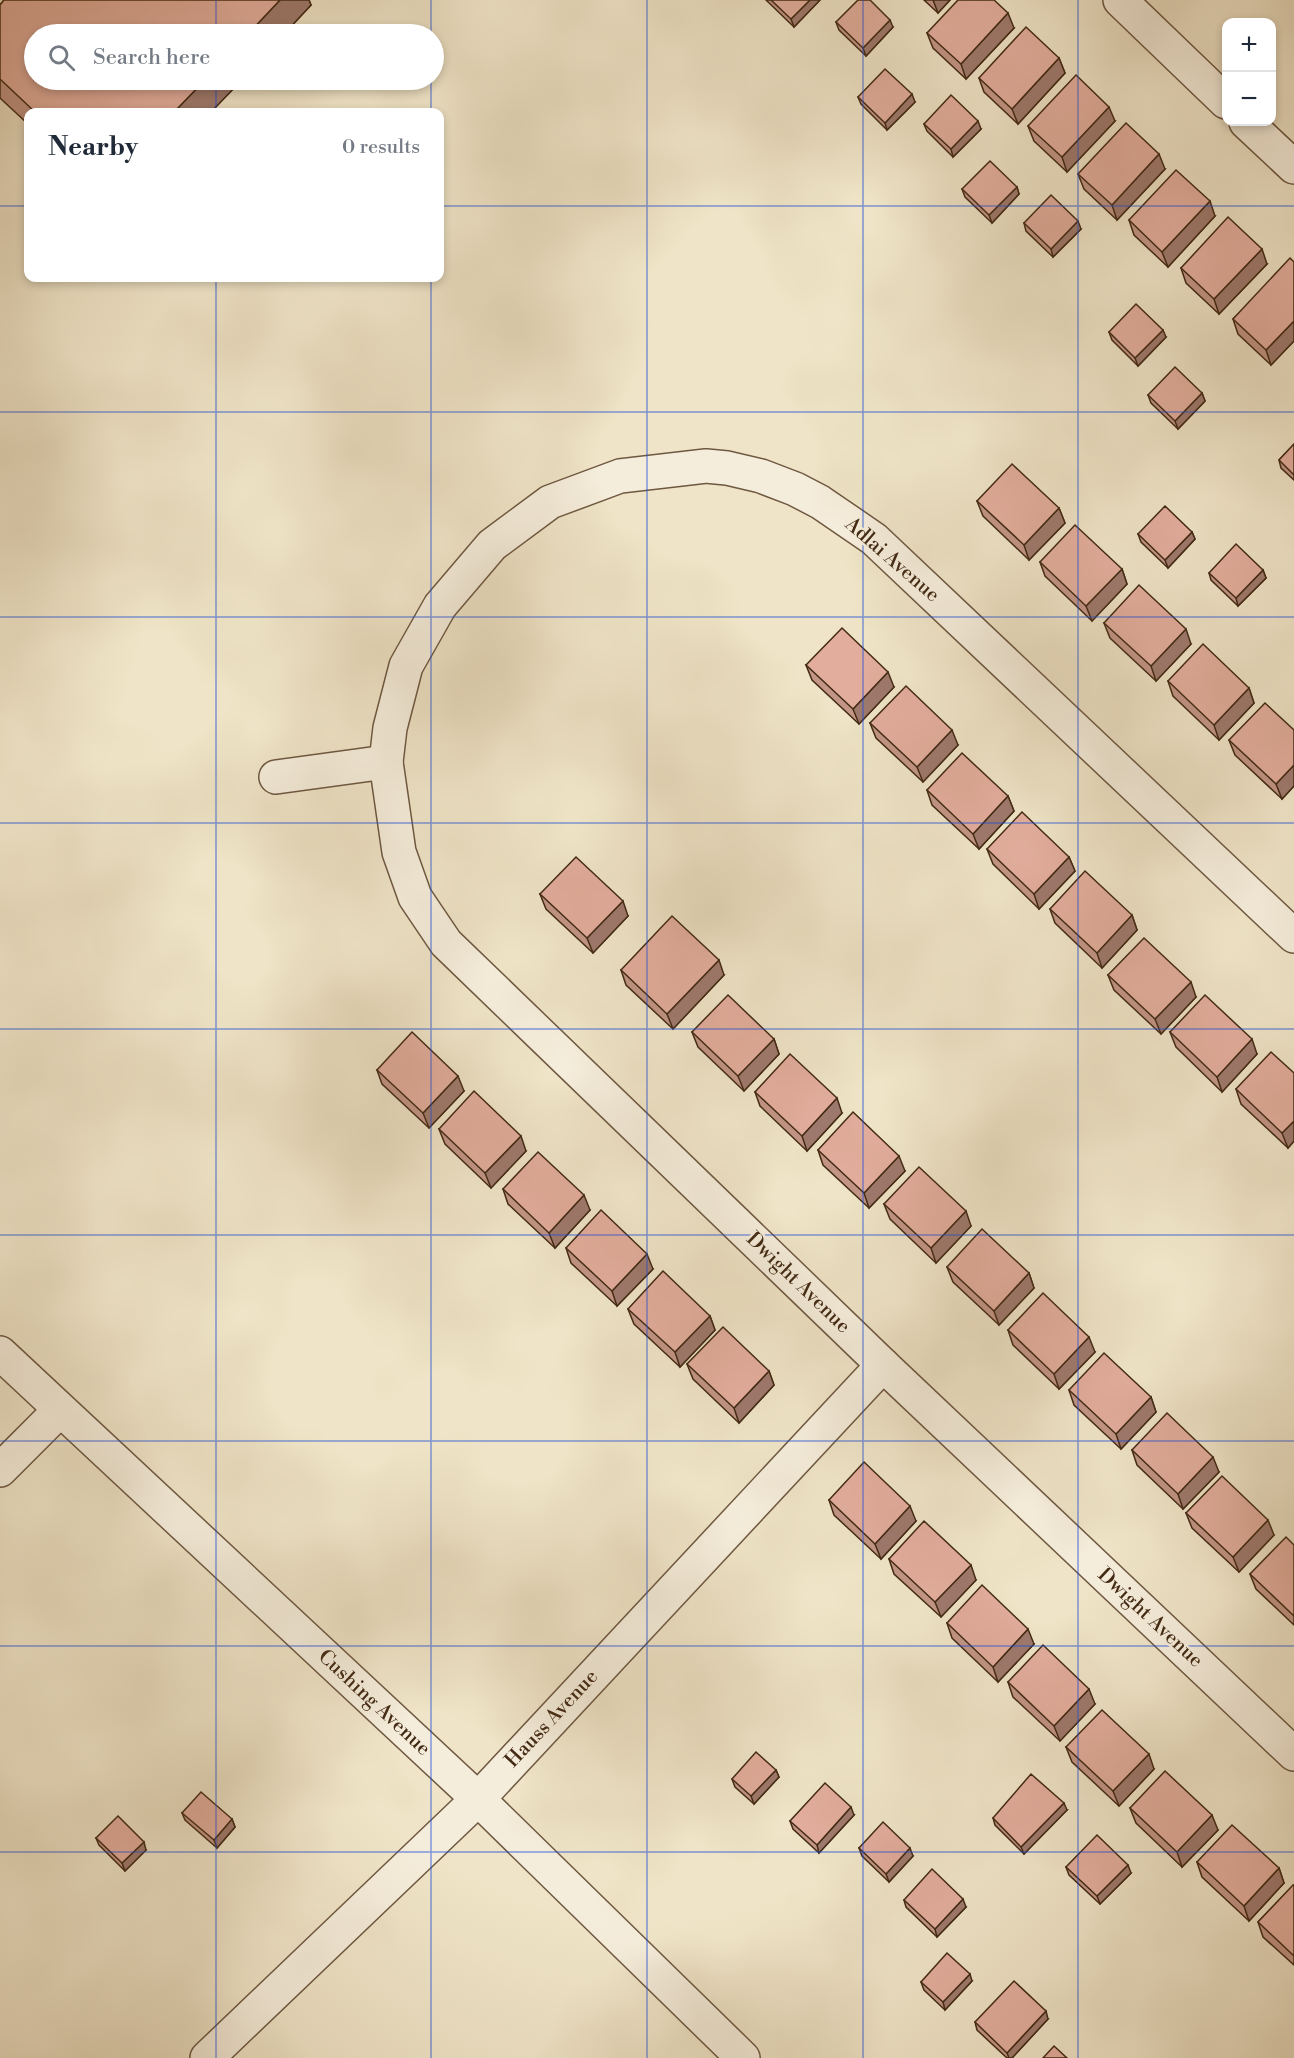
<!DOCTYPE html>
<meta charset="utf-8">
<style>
:root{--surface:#fff;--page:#f2f2f3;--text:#1f2937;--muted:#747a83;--line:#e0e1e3}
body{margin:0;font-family:"Libre Bodoni",serif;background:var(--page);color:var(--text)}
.controls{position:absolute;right:18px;top:18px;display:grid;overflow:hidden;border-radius:12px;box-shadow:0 3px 9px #0003}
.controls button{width:54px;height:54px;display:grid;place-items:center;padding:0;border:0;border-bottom:2px solid var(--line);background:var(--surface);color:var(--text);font:30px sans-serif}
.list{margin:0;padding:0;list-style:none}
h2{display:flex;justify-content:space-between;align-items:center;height:78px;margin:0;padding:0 24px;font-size:26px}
h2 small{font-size:20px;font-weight:400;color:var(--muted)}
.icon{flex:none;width:33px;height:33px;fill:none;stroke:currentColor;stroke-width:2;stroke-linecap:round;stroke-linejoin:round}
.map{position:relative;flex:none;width:1294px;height:2058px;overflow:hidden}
.search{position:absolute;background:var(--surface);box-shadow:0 3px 9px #0003;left:24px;top:24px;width:420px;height:66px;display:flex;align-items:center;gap:15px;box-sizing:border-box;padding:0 21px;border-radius:33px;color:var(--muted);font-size:22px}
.panel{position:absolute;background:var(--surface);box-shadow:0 3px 9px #0003;left:24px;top:108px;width:420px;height:174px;border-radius:12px}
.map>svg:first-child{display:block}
</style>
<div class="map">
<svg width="1294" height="2058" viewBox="0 0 1294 2058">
<rect width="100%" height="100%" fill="#efe4c7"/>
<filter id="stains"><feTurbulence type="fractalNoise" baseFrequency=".00333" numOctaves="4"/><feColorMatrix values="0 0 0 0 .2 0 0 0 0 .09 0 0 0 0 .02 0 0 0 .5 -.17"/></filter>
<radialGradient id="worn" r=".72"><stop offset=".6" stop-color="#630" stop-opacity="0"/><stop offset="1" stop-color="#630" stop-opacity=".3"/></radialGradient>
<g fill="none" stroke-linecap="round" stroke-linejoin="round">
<g stroke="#6e5841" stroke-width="36">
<g id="minor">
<polyline points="1120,0 1226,102"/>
<polyline points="1246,122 1294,167"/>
<polyline points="276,777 386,762"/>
<polyline points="1294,936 874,539 820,502 795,489 761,476 727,468 706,466 620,476 550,502 492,545 440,606 406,666 390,728 386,762 399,852 415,897 446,943 883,1365 1294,1754"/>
<polyline points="0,1353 478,1799 743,2058"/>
<polyline points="0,1470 60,1410"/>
<polyline points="207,2058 478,1799 883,1365"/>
</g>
</g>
<use href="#minor" stroke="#f5eddb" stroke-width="33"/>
</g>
<g fill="#c29586" stroke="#432a14" stroke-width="1.5">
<polygon points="4,0 309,0 311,5 211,112 28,112 28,124 0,98 0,5"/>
<polygon points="766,0 820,0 794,27"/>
<polygon points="924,0 950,0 938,13"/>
<polygon points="836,22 893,27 866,56 839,30"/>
<polygon points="1014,28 966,79 933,48 927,33"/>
<polygon points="1059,58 1065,73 1018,124 984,92 979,78"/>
<polygon points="858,97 915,102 887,130 861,104"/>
<polygon points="1115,121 1067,172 1034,141 1028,126"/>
<polygon points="924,124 981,129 953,157 927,131"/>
<polygon points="1165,169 1117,220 1084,189 1078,174"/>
<polygon points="1017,187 1019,194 992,223 965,197 962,189"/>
<polygon points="1215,216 1168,267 1134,235 1129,220"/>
<polygon points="1024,223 1081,229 1053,257 1026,231"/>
<polygon points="1294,262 1294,341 1271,365 1238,334 1233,319"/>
<polygon points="1267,264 1219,314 1186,283 1181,268"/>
<polygon points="1109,332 1166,337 1138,366 1112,340"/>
<polygon points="1202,393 1205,401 1178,429 1151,403 1148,395"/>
<polygon points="1294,444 1294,480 1281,468 1279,460"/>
<polygon points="977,501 1059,508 1065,523 1029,560 983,516"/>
<polygon points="1192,532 1195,539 1168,568 1141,542 1138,534"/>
<polygon points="1040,562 1122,569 1127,584 1092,621 1045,576"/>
<polygon points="1263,570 1266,578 1238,606 1211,580 1209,573"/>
<polygon points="1104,623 1191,644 1156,681 1110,638"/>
<polygon points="806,665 894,687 859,724 812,680"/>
<polygon points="1168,681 1249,688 1254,703 1219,740 1173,696"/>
<polygon points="870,723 958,745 923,782 876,738"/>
<polygon points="1294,730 1294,786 1282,799 1235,755 1229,740"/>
<polygon points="927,790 1008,796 1014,811 979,849 932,805"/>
<polygon points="987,849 1069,857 1075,871 1039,909 993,864"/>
<polygon points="540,894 628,916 593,953 546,909"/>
<polygon points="1050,909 1132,915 1137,930 1102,968 1055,923"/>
<polygon points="621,970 724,975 673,1029 626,985"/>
<polygon points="1108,975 1196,997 1161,1034 1114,990"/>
<polygon points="692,1032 774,1039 779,1054 744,1091 698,1047"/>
<polygon points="1170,1032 1257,1054 1222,1092 1176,1047"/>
<polygon points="377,1070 464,1091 429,1128 382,1084"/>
<polygon points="1294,1073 1294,1141 1288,1148 1241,1104 1236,1089"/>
<polygon points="755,1092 842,1113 807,1151 760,1106"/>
<polygon points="439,1129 526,1151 491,1188 445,1144"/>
<polygon points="818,1150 905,1171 869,1208 823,1165"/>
<polygon points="503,1189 590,1210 555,1248 508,1204"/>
<polygon points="884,1204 971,1226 936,1263 890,1219"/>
<polygon points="566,1248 653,1269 617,1306 571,1263"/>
<polygon points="947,1267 1029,1273 1034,1288 999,1325 953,1282"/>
<polygon points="628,1309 710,1316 715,1330 680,1367 634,1324"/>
<polygon points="1008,1330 1095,1352 1059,1389 1013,1345"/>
<polygon points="687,1364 769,1371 774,1385 739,1423 693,1379"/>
<polygon points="1069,1390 1151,1397 1156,1412 1121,1449 1074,1405"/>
<polygon points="1132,1450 1219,1472 1183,1509 1137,1465"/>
<polygon points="829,1500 916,1521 881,1559 834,1515"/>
<polygon points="1186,1513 1274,1535 1239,1572 1192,1528"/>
<polygon points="1294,1545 1294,1625 1256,1589 1250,1574"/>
<polygon points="889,1559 976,1580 941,1617 894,1574"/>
<polygon points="947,1623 1034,1644 998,1682 952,1638"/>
<polygon points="1008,1682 1095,1704 1060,1741 1013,1697"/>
<polygon points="1066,1747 1154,1769 1119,1806 1072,1762"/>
<polygon points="776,1770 779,1777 754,1804 735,1787 732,1779"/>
<polygon points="1130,1808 1218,1830 1182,1867 1136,1823"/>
<polygon points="1067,1810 1024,1854 995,1825 993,1818"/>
<polygon points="182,1813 232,1819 235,1827 217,1848 185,1820"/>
<polygon points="854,1815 819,1853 793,1829 790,1821"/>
<polygon points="96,1838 146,1850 125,1871 99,1845"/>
<polygon points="859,1848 913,1856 889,1882 862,1856"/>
<polygon points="1197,1862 1279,1868 1284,1883 1249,1921 1202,1877"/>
<polygon points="1066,1867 1131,1873 1100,1904 1069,1875"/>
<polygon points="1294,1885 1294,1965 1263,1937 1258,1922"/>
<polygon points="904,1900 966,1907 937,1937 906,1907"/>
<polygon points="972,1981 945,2010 924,1990 921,1982"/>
<polygon points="1048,2019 1012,2058 1007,2058 977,2030 975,2022"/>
</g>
<g fill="#9e796d" stroke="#432a14" stroke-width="1.5">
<polygon points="280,0 309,0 311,5 284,34 248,34"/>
<polygon points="810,0 820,0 794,27 791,19"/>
<polygon points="933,0 950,0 938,13"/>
<polygon points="1008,13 1014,28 966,79 961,64"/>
<polygon points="890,20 893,27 866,56 863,48"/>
<polygon points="1059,58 1065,73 1018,124 1012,109"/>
<polygon points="205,80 242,80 211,112 174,112"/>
<polygon points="912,94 915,102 887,130 885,123"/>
<polygon points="1109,107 1115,121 1067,172 1062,157"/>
<polygon points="978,121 981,129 953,157 951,149"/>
<polygon points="1159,154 1165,169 1117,220 1112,205"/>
<polygon points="1017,187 1019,194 992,223 989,215"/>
<polygon points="1210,201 1215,216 1168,267 1162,252"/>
<polygon points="1078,221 1081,229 1053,257 1051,249"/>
<polygon points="1262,249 1267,264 1219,314 1214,299"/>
<polygon points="1294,321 1294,341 1271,365 1266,350"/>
<polygon points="1163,330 1166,337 1138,366 1135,358"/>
<polygon points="1202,393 1205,401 1178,429 1175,421"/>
<polygon points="1059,508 1065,523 1029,560 1024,545"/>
<polygon points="1192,532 1195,539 1168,568 1165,560"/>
<polygon points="1122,569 1127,584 1092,621 1086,606"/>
<polygon points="1263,570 1266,578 1238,606 1236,598"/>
<polygon points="1186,629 1191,644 1156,681 1151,666"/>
<polygon points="888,672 894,687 859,724 853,709"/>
<polygon points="1249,688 1254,703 1219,740 1214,725"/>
<polygon points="952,730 958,745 923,782 917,767"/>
<polygon points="1294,765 1294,786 1282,799 1276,784"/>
<polygon points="1008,796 1014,811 979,849 973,834"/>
<polygon points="1069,857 1075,871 1039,909 1034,894"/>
<polygon points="623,901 628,916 593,953 587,938"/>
<polygon points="1132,915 1137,930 1102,968 1097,953"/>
<polygon points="719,960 724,975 673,1029 667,1014"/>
<polygon points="1191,982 1196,997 1161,1034 1155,1019"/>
<polygon points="774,1039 779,1054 744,1091 738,1076"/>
<polygon points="1252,1039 1257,1054 1222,1092 1217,1077"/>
<polygon points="458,1076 464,1091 429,1128 423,1113"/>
<polygon points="837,1098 842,1113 807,1151 802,1136"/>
<polygon points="1294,1121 1294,1141 1288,1148 1282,1133"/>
<polygon points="521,1136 526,1151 491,1188 485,1173"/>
<polygon points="899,1156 905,1171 869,1208 864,1193"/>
<polygon points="584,1195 590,1210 555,1248 549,1233"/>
<polygon points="966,1211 971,1226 936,1263 931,1248"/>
<polygon points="647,1254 653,1269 617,1306 612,1291"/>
<polygon points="1029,1273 1034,1288 999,1325 994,1311"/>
<polygon points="710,1316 715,1330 680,1367 675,1352"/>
<polygon points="1089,1337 1095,1352 1059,1389 1054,1374"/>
<polygon points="769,1371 774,1385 739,1423 734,1408"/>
<polygon points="1151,1397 1156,1412 1121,1449 1116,1434"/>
<polygon points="1213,1457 1219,1472 1183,1509 1178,1494"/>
<polygon points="910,1506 916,1521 881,1559 875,1544"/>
<polygon points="1268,1520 1274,1535 1239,1572 1233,1557"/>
<polygon points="971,1565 976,1580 941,1617 935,1602"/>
<polygon points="1028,1629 1034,1644 998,1682 993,1667"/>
<polygon points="1089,1689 1095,1704 1060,1741 1054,1726"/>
<polygon points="1149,1754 1154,1769 1119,1806 1113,1791"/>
<polygon points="776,1770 779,1777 754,1804 751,1796"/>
<polygon points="1064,1803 1067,1810 1024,1854 1021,1847"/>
<polygon points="851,1807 854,1815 819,1853 817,1845"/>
<polygon points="1212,1815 1218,1830 1182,1867 1177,1852"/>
<polygon points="232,1819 235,1827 217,1848 214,1840"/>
<polygon points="144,1842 146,1850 125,1871 122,1863"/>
<polygon points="910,1848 913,1856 889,1882 886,1874"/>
<polygon points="1128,1865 1131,1873 1100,1904 1097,1896"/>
<polygon points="1279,1868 1284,1883 1249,1921 1244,1906"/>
<polygon points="963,1899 966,1907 937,1937 935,1929"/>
<polygon points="970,1974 972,1981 945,2010 943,2002"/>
<polygon points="1046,2011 1048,2019 1012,2058 1009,2058 1007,2053"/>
</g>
<g fill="#e2ad9c" stroke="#432a14" stroke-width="1.5">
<polygon points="4,0 280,0 248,34 34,34 34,80 205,80 174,112 35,112 0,79 0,5"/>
<polygon points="771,0 810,0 791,19"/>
<polygon points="858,0 870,0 890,20 863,48 836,22"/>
<polygon points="958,0 994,0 1008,13 961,64 927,33"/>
<polygon points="1026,27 1059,58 1012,109 979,78"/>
<polygon points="885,69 912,94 885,123 858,97"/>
<polygon points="1076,75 1109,107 1062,157 1028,126"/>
<polygon points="951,95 978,121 951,149 924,124"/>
<polygon points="1126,123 1159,154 1112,205 1078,174"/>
<polygon points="990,161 1017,187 989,215 962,189"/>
<polygon points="1176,170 1210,201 1162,252 1129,220"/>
<polygon points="1051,195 1078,221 1051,249 1024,223"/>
<polygon points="1228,217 1262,249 1214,299 1181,268"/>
<polygon points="1290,258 1294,262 1294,321 1266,350 1233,319"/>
<polygon points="1136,304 1163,330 1135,358 1109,332"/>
<polygon points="1175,367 1202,393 1175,421 1148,395"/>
<polygon points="1294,444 1294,475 1279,460"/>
<polygon points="1012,464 1059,508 1024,545 977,501"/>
<polygon points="1165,506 1192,532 1165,560 1138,534"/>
<polygon points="1075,525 1122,569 1086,606 1040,562"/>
<polygon points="1236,544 1263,570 1236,598 1209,573"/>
<polygon points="1139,585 1186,629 1151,666 1104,623"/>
<polygon points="842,628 888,672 853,709 806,665"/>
<polygon points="1203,644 1249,688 1214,725 1168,681"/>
<polygon points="906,686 952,730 917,767 870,723"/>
<polygon points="1265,703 1294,730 1294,765 1276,784 1229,740"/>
<polygon points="962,753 1008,796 973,834 927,790"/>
<polygon points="1022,812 1069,857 1034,894 987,849"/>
<polygon points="576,857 623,901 587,938 540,894"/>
<polygon points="1085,871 1132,915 1097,953 1050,909"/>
<polygon points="672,916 719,960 667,1014 621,970"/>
<polygon points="1144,938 1191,982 1155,1019 1108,975"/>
<polygon points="728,995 774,1039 738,1076 692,1032"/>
<polygon points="1205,995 1252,1039 1217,1077 1170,1032"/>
<polygon points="412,1032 458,1076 423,1113 377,1070"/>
<polygon points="1271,1052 1294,1073 1294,1121 1282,1133 1236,1089"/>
<polygon points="790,1054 837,1098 802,1136 755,1092"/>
<polygon points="474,1091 521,1136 485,1173 439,1129"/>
<polygon points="853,1112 899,1156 864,1193 818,1150"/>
<polygon points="538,1152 584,1195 549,1233 503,1189"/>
<polygon points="919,1167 966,1211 931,1248 884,1204"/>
<polygon points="601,1210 647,1254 612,1291 566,1248"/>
<polygon points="982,1229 1029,1273 994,1311 947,1267"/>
<polygon points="663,1271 710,1316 675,1352 628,1309"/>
<polygon points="1043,1293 1089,1337 1054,1374 1008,1330"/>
<polygon points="723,1327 769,1371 734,1408 687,1364"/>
<polygon points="1104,1353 1151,1397 1116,1434 1069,1390"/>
<polygon points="1167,1413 1213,1457 1178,1494 1132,1450"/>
<polygon points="864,1462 910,1506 875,1544 829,1500"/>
<polygon points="1222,1476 1268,1520 1233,1557 1186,1513"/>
<polygon points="924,1521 971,1565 935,1602 889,1559"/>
<polygon points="1286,1537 1294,1545 1294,1616 1250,1574"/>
<polygon points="982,1585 1028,1629 993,1667 947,1623"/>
<polygon points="1043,1645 1089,1689 1054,1726 1008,1682"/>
<polygon points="1102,1710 1149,1754 1113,1791 1066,1747"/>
<polygon points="756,1752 776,1770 751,1796 732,1779"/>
<polygon points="1165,1771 1212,1815 1177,1852 1130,1808"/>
<polygon points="1031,1774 1064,1803 1021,1847 993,1818"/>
<polygon points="825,1783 851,1807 817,1845 790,1821"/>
<polygon points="201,1792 232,1819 214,1840 182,1813"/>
<polygon points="118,1816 144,1842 122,1863 96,1838"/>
<polygon points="883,1822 910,1848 886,1874 859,1848"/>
<polygon points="1232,1825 1279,1868 1244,1906 1197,1862"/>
<polygon points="1097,1835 1128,1865 1097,1896 1066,1867"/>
<polygon points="932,1869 963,1899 935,1929 904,1900"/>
<polygon points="1293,1885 1294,1885 1294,1956 1258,1922"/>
<polygon points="947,1953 970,1974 943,2002 921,1982"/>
<polygon points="1014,1981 1046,2011 1007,2053 975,2022"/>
<polygon points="1054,2046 1067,2058 1043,2058"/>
</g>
<path fill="none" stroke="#1d4ed8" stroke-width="1.5" stroke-opacity="0.55" d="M216,0V34M431,0V34M647,0V2058M863,0V2058M1078,0V2058M216,80V112M431,80V112M0,206H28M440,206H1294M216,278V2058M431,278V2058M0,412H1294M0,617H1294M0,823H1294M0,1029H1294M0,1235H1294M0,1441H1294M0,1646H1294M0,1852H1294"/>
<g text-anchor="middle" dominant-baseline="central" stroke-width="5" stroke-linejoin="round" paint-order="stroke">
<g font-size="20" fill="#432a14" stroke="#f5eddb">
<text transform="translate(892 560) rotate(41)">Adlai Avenue</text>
<text transform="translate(798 1283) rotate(44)">Dwight Avenue</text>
<text transform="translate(1150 1618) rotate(43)">Dwight Avenue</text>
<text transform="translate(374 1703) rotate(43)">Cushing Avenue</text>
<text transform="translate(552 1719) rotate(-47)">Hauss Avenue</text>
</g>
</g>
<rect width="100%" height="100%" filter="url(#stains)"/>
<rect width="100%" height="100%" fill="url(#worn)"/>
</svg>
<div class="controls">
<button>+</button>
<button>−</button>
</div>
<div class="search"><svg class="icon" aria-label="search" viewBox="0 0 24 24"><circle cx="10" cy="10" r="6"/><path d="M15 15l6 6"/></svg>Search here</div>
<section class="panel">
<h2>Nearby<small>0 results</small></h2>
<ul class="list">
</ul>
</section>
</div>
